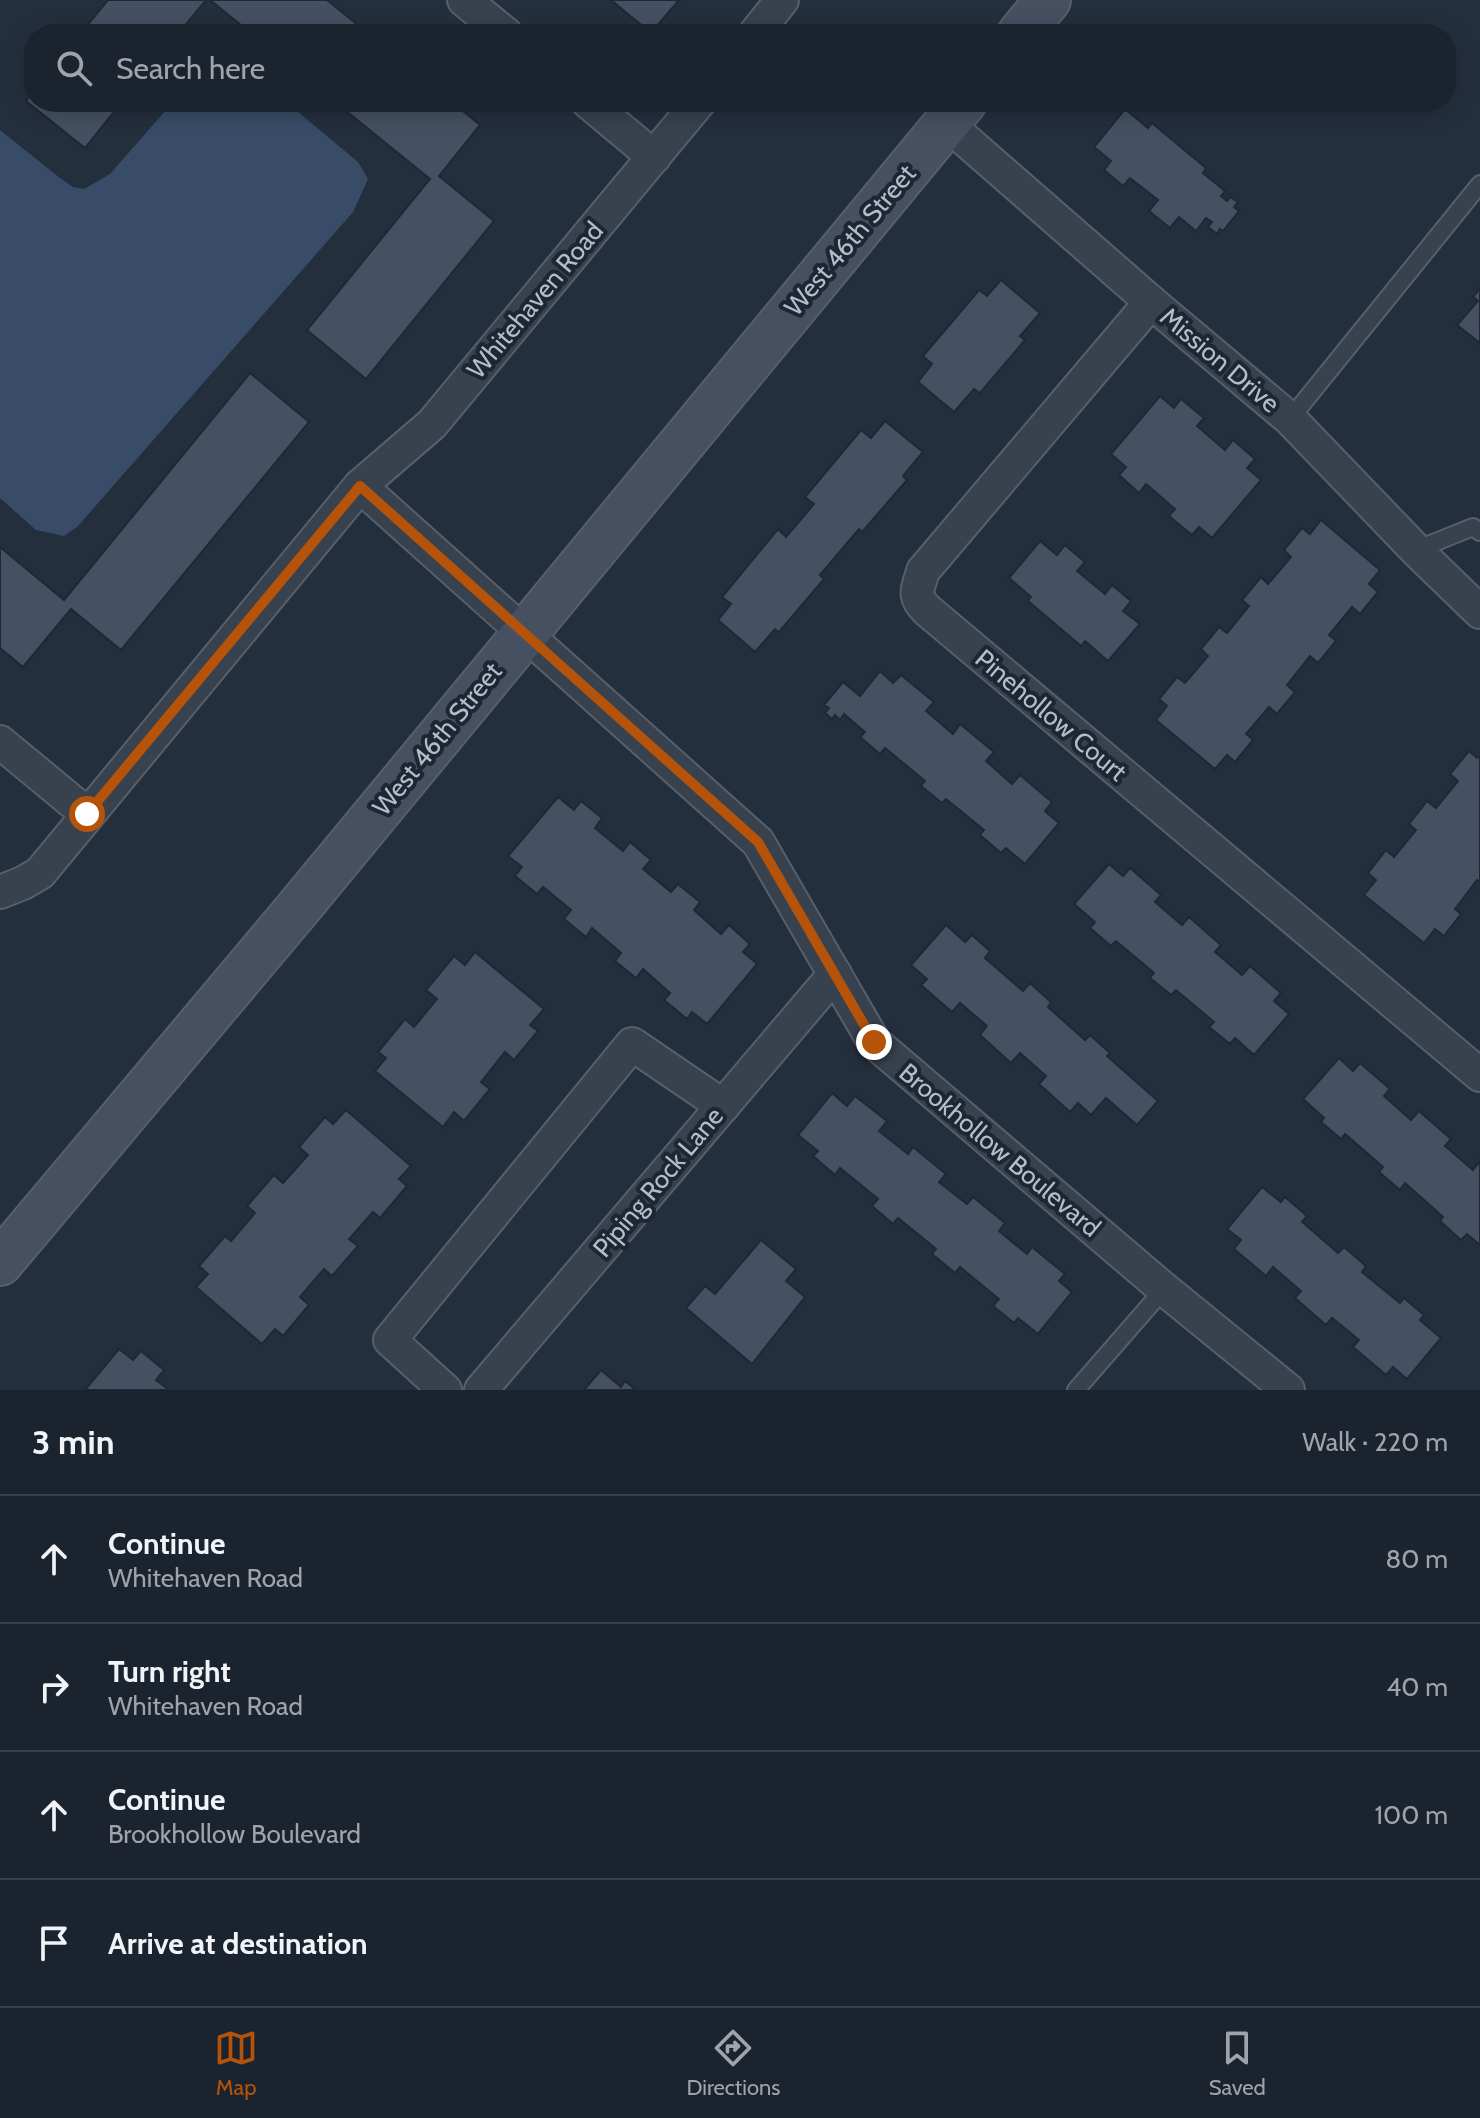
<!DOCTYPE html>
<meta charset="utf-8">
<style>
:root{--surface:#1b232e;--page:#242b36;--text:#f1f3f6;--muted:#a0a4aa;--line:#39404a;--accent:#b45309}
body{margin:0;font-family:Cabin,sans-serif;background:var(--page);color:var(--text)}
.stop{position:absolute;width:24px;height:24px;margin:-18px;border:6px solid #b45309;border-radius:50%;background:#fff}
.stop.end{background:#b45309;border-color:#fff;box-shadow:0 2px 8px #0008}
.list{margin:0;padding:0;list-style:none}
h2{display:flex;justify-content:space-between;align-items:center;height:104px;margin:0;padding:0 32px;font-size:34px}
h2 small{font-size:26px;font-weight:400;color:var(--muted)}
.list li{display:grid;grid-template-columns:52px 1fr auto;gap:24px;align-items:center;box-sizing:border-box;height:128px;padding:0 32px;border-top:2px solid var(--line)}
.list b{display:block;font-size:30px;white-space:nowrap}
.list p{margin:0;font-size:26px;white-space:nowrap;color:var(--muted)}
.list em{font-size:26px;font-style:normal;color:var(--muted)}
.icon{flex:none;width:44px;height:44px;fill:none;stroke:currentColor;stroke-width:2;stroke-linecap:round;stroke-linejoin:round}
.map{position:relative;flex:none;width:1480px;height:1390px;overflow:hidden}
.search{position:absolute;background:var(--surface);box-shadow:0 4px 20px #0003;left:24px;right:24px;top:24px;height:88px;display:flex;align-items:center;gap:20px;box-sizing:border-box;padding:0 28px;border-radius:32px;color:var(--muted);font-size:30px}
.sheet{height:616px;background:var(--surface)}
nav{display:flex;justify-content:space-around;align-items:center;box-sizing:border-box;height:112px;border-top:2px solid var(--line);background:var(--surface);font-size:22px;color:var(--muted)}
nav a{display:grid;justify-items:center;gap:4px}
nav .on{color:var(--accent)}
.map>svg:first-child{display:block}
</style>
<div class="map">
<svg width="1480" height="1390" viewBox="0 0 1480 1390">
<rect width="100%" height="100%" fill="#242f3e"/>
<polygon fill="#394c67" points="173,102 286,102 358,162 368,179 353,212 78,526 64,536 36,530 0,498 0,130 60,178 73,187 84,189 110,174"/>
<g fill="#455162" stroke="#1f2835" stroke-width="2">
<polygon points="108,0 206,0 178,34 80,34"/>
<polygon points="210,0 327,0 369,34 252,34"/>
<polygon points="611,0 679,0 651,33"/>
<polygon points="34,91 34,102 122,102 85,148 26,101"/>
<polygon points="335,102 452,102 480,125 439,176 494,221 366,379 307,330 430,179"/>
<polygon points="1125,109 1148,128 1152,123 1206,168 1203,173 1225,191 1221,196 1227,201 1230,197 1238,202 1234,207 1239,211 1223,231 1220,229 1217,234 1208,227 1212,222 1206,218 1196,231 1179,217 1170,228 1149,211 1158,200 1130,178 1123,186 1104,170 1111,161 1094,147"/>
<polygon points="1001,280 1040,313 1020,336 1025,340 980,393 974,389 954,412 918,382 932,364 923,356 979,290 987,296"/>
<polygon points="1480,288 1480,343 1457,325 1478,301 1473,297"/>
<polygon points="250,373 309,422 121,650 71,609 23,667 0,648 0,547 64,600"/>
<polygon points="1160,396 1174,408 1181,399 1204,418 1197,426 1225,450 1233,440 1255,459 1247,468 1261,480 1212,538 1199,527 1192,535 1169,516 1175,509 1146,484 1139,493 1119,475 1126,467 1111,454"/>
<polygon points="885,421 923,452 903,476 907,480 862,532 859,529 820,575 824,579 779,632 775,629 755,652 718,620 731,604 722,597 778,529 786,537 814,504 805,497 861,430 871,438"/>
<polygon points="1321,520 1380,570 1369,584 1378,592 1360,614 1352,607 1329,635 1336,641 1318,663 1310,656 1287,685 1295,692 1277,714 1269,707 1246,734 1253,740 1235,762 1227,755 1215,769 1156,720 1167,706 1159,699 1177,677 1185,683 1208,656 1201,649 1219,627 1227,633 1249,606 1242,600 1261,577 1268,584 1291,557 1284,550 1302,528 1310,534"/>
<polygon points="1040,541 1057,555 1065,545 1085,562 1077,571 1105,594 1112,585 1131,601 1123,611 1140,624 1108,661 1085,641 1081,646 1028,601 1031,597 1009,578"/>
<polygon points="880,671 893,683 901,675 934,702 926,711 953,734 960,724 994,752 986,761 1012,784 1020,775 1052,802 1045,811 1059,823 1025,864 1006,848 1001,853 980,835 984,830 946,799 942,803 921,786 925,781 885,748 880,754 860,737 865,732 844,714 840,720 835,715 832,719 825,713 829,708 824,705 843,682 860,696"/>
<polygon points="1469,751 1477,758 1480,755 1480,882 1477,880 1455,909 1461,914 1444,936 1435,929 1424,943 1364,895 1376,880 1368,873 1386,850 1394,857 1416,830 1409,824 1427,801 1436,808 1458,781 1450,774"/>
<polygon points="558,797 574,810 581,801 602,818 595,828 623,851 630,842 651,860 643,869 671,892 678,884 700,902 694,910 721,934 729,925 750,944 743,952 757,964 707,1024 692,1012 687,1019 664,1000 670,993 643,969 636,978 615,961 621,953 592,928 586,937 564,919 571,910 543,887 537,894 515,876 522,867 508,856"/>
<polygon points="1109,864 1123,876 1130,868 1161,895 1155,902 1182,925 1189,917 1221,945 1215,952 1242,975 1250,966 1281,993 1274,1001 1289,1014 1254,1055 1235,1038 1230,1044 1209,1027 1214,1022 1176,990 1171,995 1150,978 1154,973 1116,941 1111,946 1090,928 1095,922 1074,904"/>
<polygon points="946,925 965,942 972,935 990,951 985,958 1023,991 1030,983 1051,1002 1048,1007 1085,1040 1090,1035 1110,1053 1107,1056 1158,1101 1137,1125 1106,1098 1091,1115 1078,1103 1070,1112 1039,1084 1046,1076 1020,1053 1011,1063 980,1035 987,1026 960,1003 952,1012 921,985 927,979 911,965"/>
<polygon points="475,952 544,1009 530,1025 538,1031 514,1060 505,1052 481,1082 490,1089 464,1121 454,1112 443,1127 375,1071 386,1058 378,1052 405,1019 414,1027 437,999 426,990 454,956 465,965"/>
<polygon points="1339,1058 1353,1071 1360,1063 1390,1089 1384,1096 1411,1120 1419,1111 1451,1139 1445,1146 1473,1170 1480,1161 1480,1245 1467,1234 1461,1240 1440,1221 1443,1217 1405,1183 1400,1190 1379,1172 1383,1167 1345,1134 1341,1139 1321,1122 1324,1118 1303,1099"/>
<polygon points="832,1093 847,1106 855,1096 887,1121 879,1131 908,1154 913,1147 946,1174 939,1182 967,1204 973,1197 1005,1223 999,1231 1027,1254 1032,1247 1065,1274 1059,1281 1072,1292 1038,1334 1018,1318 1014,1323 993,1306 999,1299 960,1267 955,1273 932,1254 936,1249 898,1218 893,1224 872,1206 878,1199 840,1168 835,1175 813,1156 818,1151 798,1135"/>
<polygon points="346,1110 411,1166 399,1179 407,1186 380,1218 373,1212 349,1239 358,1246 332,1276 324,1269 300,1297 309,1305 283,1336 275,1329 262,1344 196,1287 208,1274 199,1266 225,1236 231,1241 255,1213 247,1206 274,1175 283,1183 308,1155 299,1147 325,1117 333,1124"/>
<polygon points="1262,1187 1281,1202 1285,1197 1307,1216 1302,1222 1338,1253 1344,1247 1366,1266 1362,1272 1400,1303 1404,1298 1424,1315 1420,1320 1441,1338 1407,1379 1393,1367 1386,1375 1353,1347 1359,1340 1332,1318 1326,1325 1295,1298 1301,1291 1273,1267 1266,1276 1234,1249 1241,1240 1227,1229"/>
<polygon points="761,1240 796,1269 786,1281 805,1297 752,1364 686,1308 705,1286 715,1294"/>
<polygon points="119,1349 133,1360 141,1351 164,1370 156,1380 169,1390 85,1390"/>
<polygon points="601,1370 621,1387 625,1381 636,1390 584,1390"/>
</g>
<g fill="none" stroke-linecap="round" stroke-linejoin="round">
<g stroke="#565f6c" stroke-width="20">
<g id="lane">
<polyline points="1290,419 1480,184"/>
<polyline points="1416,550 1473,527 1480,532"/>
<polyline points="1076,1390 1164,1289"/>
</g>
</g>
<g stroke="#565f6c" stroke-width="36">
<g id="street">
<polyline points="464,0 506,34"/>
<polyline points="755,34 782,0"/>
<polyline points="588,102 654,157"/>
<polyline points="946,123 1151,302 1290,419 1416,550 1480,612"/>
<path d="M1151,302L923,571C918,589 912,595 927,610L1480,1075"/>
<polyline points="360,486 758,842 874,1042 1164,1289 1288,1390"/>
<polyline points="0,742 87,814"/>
<polyline points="0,892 23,883 40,873 360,486 432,424 699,102"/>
<polyline points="445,1390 390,1340 632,1044 723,1106"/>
<polyline points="481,1390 835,974"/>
</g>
</g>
<g stroke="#565f6c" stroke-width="48">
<g id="secondary">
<polyline points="1020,34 1048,0"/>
<polyline points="0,1263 300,906 964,102"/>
</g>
</g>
<use href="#lane" stroke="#38414e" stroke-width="16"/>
<use href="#street" stroke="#38414e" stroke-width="32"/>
<use href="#secondary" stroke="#465061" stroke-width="44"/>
</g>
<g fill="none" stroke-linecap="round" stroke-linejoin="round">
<polyline stroke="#b45309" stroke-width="10" points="87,814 360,486 758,842 874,1042"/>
</g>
<g text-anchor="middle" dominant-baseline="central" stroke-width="8" stroke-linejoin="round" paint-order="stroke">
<g font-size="26" fill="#b4bcc9" stroke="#1d2633">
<text transform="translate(850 240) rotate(-50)">West 46th Street</text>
<text transform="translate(535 300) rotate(-50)">Whitehaven Road</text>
<text transform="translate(1220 360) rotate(40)">Mission Drive</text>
<text transform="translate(1051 715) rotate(40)">Pinehollow Court</text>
<text transform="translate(437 739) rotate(-51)">West 46th Street</text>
<text transform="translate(1000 1150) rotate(40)">Brookhollow Boulevard</text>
<text transform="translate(658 1182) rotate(-50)">Piping Rock Lane</text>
</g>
</g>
</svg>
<div class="stop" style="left:87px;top:814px"></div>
<div class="stop end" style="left:874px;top:1042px"></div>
<div class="search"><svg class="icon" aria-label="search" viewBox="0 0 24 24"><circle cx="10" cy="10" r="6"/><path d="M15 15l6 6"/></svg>Search here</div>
</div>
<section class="sheet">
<h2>3 min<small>Walk · 220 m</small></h2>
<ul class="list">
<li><svg class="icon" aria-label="ahead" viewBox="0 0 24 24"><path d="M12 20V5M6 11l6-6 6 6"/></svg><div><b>Continue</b><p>Whitehaven Road</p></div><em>80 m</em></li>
<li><svg class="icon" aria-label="right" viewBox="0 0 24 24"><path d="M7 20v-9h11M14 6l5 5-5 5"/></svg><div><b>Turn right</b><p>Whitehaven Road</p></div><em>40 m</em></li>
<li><svg class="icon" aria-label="ahead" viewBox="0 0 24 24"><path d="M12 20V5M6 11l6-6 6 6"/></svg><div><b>Continue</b><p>Brookhollow Boulevard</p></div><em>100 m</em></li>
<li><svg class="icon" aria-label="arrive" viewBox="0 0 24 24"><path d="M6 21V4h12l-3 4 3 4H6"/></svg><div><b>Arrive at destination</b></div></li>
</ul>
</section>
<nav>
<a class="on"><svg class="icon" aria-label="map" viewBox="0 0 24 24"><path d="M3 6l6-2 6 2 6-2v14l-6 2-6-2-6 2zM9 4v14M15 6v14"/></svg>Map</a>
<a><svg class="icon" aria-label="directions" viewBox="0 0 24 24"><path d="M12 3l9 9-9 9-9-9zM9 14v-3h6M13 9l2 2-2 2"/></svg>Directions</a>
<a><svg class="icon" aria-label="saved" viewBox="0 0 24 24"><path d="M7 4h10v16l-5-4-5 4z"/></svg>Saved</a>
</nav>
